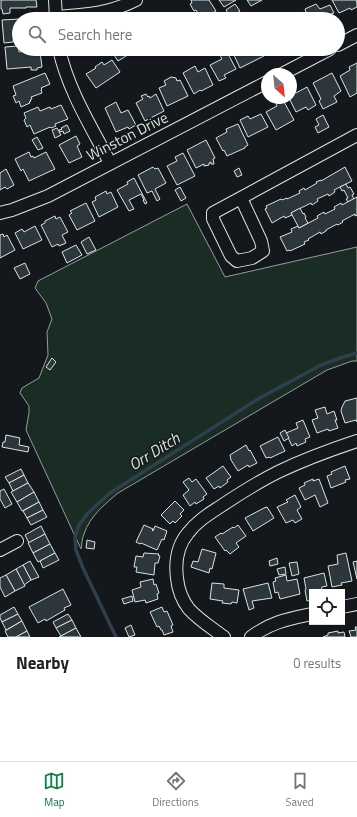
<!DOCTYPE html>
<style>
:root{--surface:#fff;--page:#f2f2f2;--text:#202124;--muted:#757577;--line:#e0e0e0;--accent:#0b8043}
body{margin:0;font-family:"Titillium Web",sans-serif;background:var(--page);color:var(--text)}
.controls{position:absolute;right:12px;bottom:12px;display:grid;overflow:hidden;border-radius:0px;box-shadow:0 1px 3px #0004}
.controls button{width:36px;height:36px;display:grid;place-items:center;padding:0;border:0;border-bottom:1px solid var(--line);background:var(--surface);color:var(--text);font:20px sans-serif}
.compass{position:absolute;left:261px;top:68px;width:36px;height:36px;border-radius:50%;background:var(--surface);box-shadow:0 1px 3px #0004;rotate:153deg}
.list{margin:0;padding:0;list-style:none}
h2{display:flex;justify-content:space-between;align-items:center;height:52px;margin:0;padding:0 16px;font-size:17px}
h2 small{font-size:13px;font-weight:400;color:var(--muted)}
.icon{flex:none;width:22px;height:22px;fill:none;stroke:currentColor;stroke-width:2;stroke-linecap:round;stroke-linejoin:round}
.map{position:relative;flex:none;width:357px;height:637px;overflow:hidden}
.search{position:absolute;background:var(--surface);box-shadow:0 1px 3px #0004;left:12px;right:12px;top:12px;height:44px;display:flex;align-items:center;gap:10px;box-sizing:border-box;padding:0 14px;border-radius:22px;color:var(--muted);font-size:15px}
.sheet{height:124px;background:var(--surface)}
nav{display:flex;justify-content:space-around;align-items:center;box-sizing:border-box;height:56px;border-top:1px solid var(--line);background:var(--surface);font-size:11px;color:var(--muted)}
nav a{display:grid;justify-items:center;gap:2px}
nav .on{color:var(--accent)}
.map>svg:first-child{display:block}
</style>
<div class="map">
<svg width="357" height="637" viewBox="0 0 357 637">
<rect width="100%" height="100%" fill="#14181c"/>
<path fill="#1a2d24" stroke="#939e99" d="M187,204L225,277L357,247V361H352L327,370L118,493C105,504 90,516 84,534C82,538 82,544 81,549L26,430L29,413V406L20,393L22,388L39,378L48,355L47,332L52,319L46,303L35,288L38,281Z"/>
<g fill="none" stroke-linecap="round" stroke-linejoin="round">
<polyline stroke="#2f3f4d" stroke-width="3.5" points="116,637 83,568 76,550 75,537 79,525 88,513 110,493 258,399 319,366 340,358 357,353"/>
</g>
<g fill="#2c363c" stroke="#d8e6dc">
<polygon points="1,0 36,0 37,7 26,7 26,8 10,8 10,13 3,14 2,9 1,9"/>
<polygon points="191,0 209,0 216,11 201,19 196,10 194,11 190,4 192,3"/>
<polygon points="219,0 236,0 224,7"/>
<polygon points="247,0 262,0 251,6"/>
<polygon points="332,0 356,0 357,3 357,7 351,10 350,8 339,13"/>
<polygon points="235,4 240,11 230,17 226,10"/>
<polygon points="316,4 320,9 330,5 334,13 331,14 334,19 308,19 305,9"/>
<polygon points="299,12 302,17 303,16 305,19 289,19 288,18"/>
<polygon points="37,18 37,19 19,19 19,37 16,37 16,40 13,40 13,42 4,43 2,20"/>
<polygon points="18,46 19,52 33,50 33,53 40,52 42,67 37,68 37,70 31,70 31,67 7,69 5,47"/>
<polygon points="108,49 129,49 131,53 118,61 112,52 110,53"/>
<polygon points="231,49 260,49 264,56 240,68"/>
<polygon points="227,52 236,69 224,75 226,78 219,81 210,65 222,59 220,55"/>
<polygon points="112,60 120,72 96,88 86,74 96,68 95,67 102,62 104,65"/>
<polygon points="357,63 357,93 350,97 340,76 350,70 349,67"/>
<polygon points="195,66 198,72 205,68 213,85 201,91 200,90 194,94 183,73"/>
<polygon points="45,73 50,84 41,88 42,89 41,90 42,93 31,97 32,99 30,100 31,101 29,102 30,103 21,107 19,101 16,103 13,96 16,95 13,86"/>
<polygon points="332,73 341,91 334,96 337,102 323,109 319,101 321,99 313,83"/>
<polygon points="171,77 176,78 177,81 180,80 188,96 167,106 159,88 166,85 164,81"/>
<polygon points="307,87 316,105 308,110 306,107 296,112 289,98 291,98 291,94 295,92 296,93"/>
<polygon points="146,94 148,97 149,96 150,98 156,94 164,111 145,121 136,103 143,99 141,96"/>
<polygon points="283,100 294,120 276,130 266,112 277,106 276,104"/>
<polygon points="116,102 121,113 128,110 136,125 129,129 128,127 116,132 105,108"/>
<polygon points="61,105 68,119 55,124 56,126 51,128 50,127 34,134 30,125 27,127 24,120 26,118 24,113 38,107 40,111 50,107 51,109"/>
<polygon points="261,114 268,127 248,137 240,120 248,116 250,119"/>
<polygon points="323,115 329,127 318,133 315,127 319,125 316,119"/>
<polygon points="238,124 248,145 245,147 245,148 227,156 224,150 223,151 216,138 227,132 226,129"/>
<polygon points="67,125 70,131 64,134 63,131 60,132 59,130 62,129 61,128"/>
<polygon points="57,128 61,135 55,138 52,130"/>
<polygon points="76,136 80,144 77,146 82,157 69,163 59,145"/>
<polygon points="37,137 43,148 38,150 32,140"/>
<polygon points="206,140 215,158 213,159 214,164 211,164 211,162 209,163 209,165 204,166 204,164 196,168 187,150"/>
<polygon points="29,152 31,157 33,156 34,158 46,152 55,169 29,181 23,169 21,171 15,159"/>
<polygon points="183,153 195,176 177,185 167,166 177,161 175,157"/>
<polygon points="153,167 155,169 158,168 166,183 155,189 160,199 157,201 152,191 147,193 138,175"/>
<polygon points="345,167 352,181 334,190 335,192 329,196 328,194 317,199 318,201 312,205 311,203 291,213 292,215 285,218 284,216 272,223 265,209 267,208 266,206 281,199 282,200 287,198 287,199 300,193 299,191 304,188 305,190 317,183 316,182 321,180 321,181"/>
<polygon points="239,168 242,175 237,177 234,171"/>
<polygon points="6,169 14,185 7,189 5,187 0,190 0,173"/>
<polygon points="134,178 147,203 145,204 143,200 144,200 141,194 129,200 134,209 129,211 117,190 128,184 127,182"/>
<polygon points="346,184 348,188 350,187 354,194 352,195 354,199 348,202 346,199 348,198 344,190 342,191 340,187"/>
<polygon points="180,187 186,198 181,201 175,190"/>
<polygon points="106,191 107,194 111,192 118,207 99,217 92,202 96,200 95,197"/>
<polygon points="357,197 357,215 355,216 355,214 342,221 343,222 338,225 337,224 326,230 326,231 321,234 320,232 308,239 309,240 304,242 305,244 290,251 289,250 287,251 280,237 292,232 291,229 298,226 299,228 318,218 317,216 324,212 325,214 335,209 334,207 341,203 342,205"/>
<polygon points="86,203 95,221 77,230 69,215 72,213 70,211"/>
<polygon points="300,208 303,214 304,213 306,217 305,218 308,223 299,228 291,213"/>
<polygon points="55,216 56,219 60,217 68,232 62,235 66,243 59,246 58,244 52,247 41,225 45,223 45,221"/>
<polygon points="35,226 42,240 23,249 15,233 22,229 24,232"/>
<polygon points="3,234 4,237 7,235 15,250 0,258 0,235"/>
<polygon points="89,237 96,250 87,254 81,242"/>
<polygon points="76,245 82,255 67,263 62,252"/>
<polygon points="25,263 30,274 20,279 14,268"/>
<polygon points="52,358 56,362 50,370 46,367"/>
<polygon points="357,398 357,422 356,420 345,423 341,411 342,407 345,401"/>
<polygon points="325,407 327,414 334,411 337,420 335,420 338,428 329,431 328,429 317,433 312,420 318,418 315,410"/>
<polygon points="303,420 310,437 305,439 306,442 297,446 296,443 292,446 286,433 298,428 296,423"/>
<polygon points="285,430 289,438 284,441 280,433"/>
<polygon points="6,435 20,438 19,445 29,447 28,452 2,447 3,442 5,442"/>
<polygon points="278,437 285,451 270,458 269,457 266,458 260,446"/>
<polygon points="246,445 249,451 250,450 257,463 249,467 248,465 238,471 231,460 230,455"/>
<polygon points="223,466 231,477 227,480 228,482 220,488 219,486 214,489 206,478"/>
<polygon points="345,466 350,479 345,480 346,482 331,488 327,476 332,474 331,472"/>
<polygon points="21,469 24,475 9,483 5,477"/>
<polygon points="24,475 28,483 13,491 9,483"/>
<polygon points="189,478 192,482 196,479 207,494 203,497 204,499 196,504 195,502 190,506 183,495 189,490 183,482"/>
<polygon points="313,479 313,481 319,479 328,503 320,507 315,495 305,500 299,488 305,485 304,483"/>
<polygon points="28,483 34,492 17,502 11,492"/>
<polygon points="4,489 12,504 5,508 0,499 0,491"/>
<polygon points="34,492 39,502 22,511 17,502"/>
<polygon points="295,495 301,507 297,510 302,519 295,523 293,520 286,523 277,507 288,502 286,500"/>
<polygon points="175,501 184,510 180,514 182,516 175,523 173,521 170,524 161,515"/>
<polygon points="39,502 43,510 27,518 23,511"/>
<polygon points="267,507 274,518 253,531 245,518 264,508"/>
<polygon points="43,510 47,517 31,525 27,518"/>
<polygon points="144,525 153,529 152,530 153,531 155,526 167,531 164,540 162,539 157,550 141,543 140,544 136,542"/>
<polygon points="238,525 246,536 236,543 239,547 230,554 226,550 225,551 215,537 221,533 222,534 233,527 234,528"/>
<polygon points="41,526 45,534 29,543 25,535"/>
<polygon points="45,534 50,544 33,553 28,543"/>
<polygon points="87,540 95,542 94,549 86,548"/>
<polygon points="50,544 55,553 38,562 33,553"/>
<polygon points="202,549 216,553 212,569 210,568 209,573 191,567 193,561 198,562"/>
<polygon points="55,553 59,560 43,568 40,561"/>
<polygon points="144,553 159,554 158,555 160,556 158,563 155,563 154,575 136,572 137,567 134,567 136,556 143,557"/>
<polygon points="346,553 352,581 341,583 342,585 332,587 328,566 338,564 337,555"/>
<polygon points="277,558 278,564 270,566 269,561"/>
<polygon points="30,561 39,577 31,580 23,565"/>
<polygon points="357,561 357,579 353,562"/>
<polygon points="297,562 299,574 292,576 289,563"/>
<polygon points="23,565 31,580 24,585 16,569"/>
<polygon points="285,567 286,574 279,575 277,569"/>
<polygon points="16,569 25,586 15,591 6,575"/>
<polygon points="324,573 327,586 322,587 321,590 312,592 312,600 307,601 305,590 306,589 304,578"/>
<polygon points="6,575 15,591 5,597 0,587 0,578"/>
<polygon points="286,575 287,581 297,579 300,594 280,599 278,592 275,593 273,582 276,581 275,578"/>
<polygon points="153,579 154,585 156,584 159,593 157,594 158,599 146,603 145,600 135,602 132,590 141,587 140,582"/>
<polygon points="212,583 224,584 224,588 239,590 237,603 232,602 231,604 222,603 223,601 210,599"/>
<polygon points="268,583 272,598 252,601 254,608 249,610 243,589"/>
<polygon points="63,589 71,605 64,608 65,610 46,621 45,619 38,623 29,607"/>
<polygon points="132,596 133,601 124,604 122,599"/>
<polygon points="14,607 18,614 2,622 0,618 0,615"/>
<polygon points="162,607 164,612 167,611 173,625 171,626 173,632 164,635 162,630 161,630 159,626 157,627 150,612"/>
<polygon points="18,614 22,621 6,630 2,622"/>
<polygon points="68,614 72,620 56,628 53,622"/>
<polygon points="72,620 76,628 61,636 56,628"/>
<polygon points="22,621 27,631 16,637 8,637 5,631"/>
<polygon points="131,625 135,635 129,637 125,628"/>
<polygon points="355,627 357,627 357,637 351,637 349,631 356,630"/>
<polygon points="76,628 81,637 59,637 61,636"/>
<polygon points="27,631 30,637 16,637"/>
<polygon points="338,631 338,633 344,632 345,637 323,637 328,635 328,633"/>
</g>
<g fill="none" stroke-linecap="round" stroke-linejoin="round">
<g stroke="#d8e6dc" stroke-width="14">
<g id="minor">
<polyline points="55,0 56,19"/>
<path d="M56,17C86,15 108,14 136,0"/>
<polyline points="338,45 357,35"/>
<path d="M59,49C68,90 91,126 110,163"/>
<polyline points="282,74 330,49"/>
<polyline points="241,198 261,241 263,251 252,258 237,261 231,256 213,219 213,213 357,135"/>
<polyline points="0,213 12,210 48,196 267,82"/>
<polyline points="0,550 17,541"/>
<polyline points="342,607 357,604"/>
<path d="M224,637C212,628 199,620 189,609C182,600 178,589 177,578C175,562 177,546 188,533C197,521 209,514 221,506C239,494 258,482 278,472C303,460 330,450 357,441"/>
<path d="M251,637C271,622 288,619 312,614"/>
</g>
</g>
<use href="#minor" stroke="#14181c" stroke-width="12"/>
</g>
<g text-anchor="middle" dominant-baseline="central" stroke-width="3" stroke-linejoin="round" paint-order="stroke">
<g font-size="15" fill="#d8e6dc" stroke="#14181c">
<text transform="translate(127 136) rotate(-27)">Winston Drive</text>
</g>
<g font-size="16" font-style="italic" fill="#d8e6dc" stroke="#14181c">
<text transform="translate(154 451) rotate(-32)">Orr Ditch</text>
</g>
</g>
</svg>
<div class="controls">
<button><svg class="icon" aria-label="locate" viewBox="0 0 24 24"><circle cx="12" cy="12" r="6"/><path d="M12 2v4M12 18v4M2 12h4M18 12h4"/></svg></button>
</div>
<svg class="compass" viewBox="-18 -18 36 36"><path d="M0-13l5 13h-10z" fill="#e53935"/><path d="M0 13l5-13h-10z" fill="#757577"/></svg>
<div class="search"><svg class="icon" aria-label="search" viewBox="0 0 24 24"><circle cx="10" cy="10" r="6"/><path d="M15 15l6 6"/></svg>Search here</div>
</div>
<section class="sheet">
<h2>Nearby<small>0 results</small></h2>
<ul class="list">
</ul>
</section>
<nav>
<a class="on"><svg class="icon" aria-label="map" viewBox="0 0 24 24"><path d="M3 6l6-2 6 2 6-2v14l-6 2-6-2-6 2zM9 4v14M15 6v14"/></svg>Map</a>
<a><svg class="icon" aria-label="directions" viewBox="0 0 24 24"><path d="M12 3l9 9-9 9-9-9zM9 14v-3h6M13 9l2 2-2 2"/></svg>Directions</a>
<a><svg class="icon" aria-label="saved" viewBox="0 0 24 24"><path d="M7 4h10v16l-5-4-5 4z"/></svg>Saved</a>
</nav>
